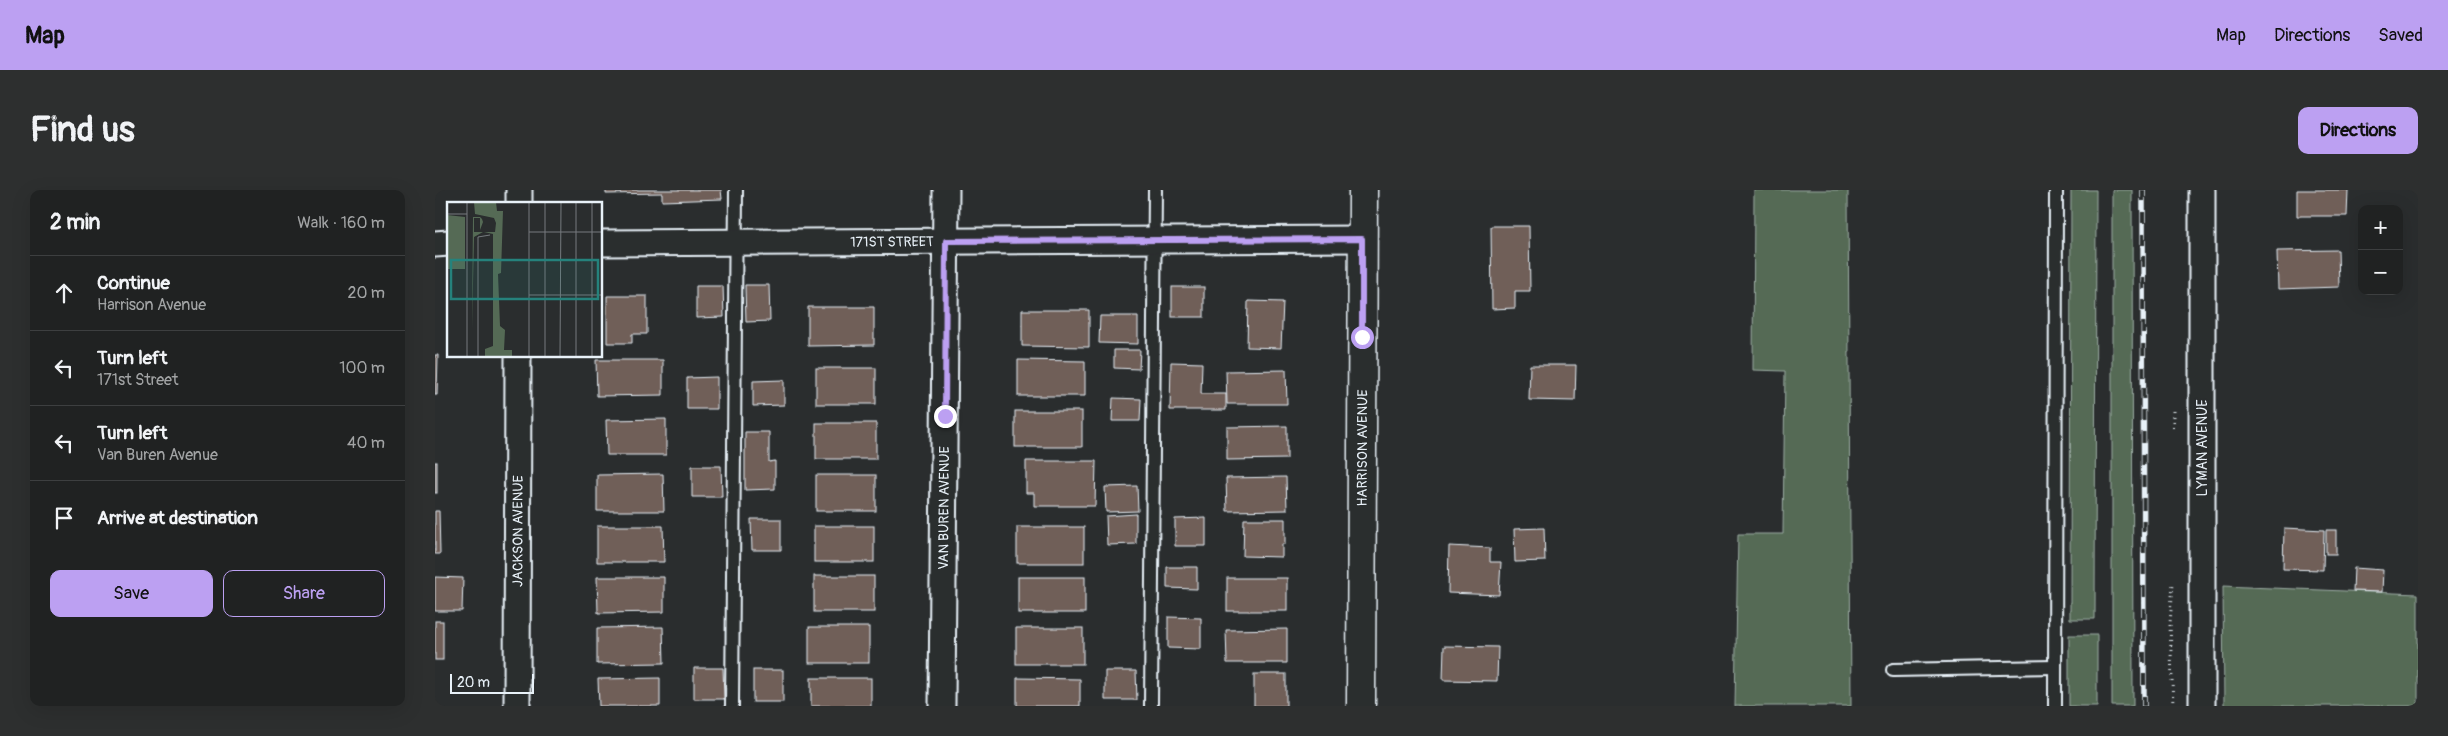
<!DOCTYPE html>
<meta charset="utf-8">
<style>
:root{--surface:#202222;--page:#2d2f2f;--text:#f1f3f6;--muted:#a2a4a5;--line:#3d3f40;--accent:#bca0f2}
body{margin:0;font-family:Pangolin,sans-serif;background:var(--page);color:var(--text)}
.controls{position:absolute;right:15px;top:15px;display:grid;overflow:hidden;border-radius:10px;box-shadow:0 5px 20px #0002}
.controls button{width:45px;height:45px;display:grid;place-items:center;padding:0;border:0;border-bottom:1px solid var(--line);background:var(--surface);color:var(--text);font:25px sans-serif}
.scale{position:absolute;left:15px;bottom:12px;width:84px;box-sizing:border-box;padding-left:5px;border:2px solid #e8f1f8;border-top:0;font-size:14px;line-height:18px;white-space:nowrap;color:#e8f1f8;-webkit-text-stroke:4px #2a2d2e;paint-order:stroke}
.stop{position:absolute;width:15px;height:15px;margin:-11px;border:4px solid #bca0f2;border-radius:50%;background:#fff}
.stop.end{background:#bca0f2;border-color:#fff;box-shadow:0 1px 5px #0008}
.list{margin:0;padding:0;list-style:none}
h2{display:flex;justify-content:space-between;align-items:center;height:65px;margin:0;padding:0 20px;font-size:21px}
h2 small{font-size:16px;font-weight:400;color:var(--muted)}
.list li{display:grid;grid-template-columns:32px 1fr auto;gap:15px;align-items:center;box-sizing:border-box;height:75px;padding:0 20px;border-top:1px solid var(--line)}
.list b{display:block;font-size:19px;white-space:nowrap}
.list p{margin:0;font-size:16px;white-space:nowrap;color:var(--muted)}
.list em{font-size:16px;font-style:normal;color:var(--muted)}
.actions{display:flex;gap:10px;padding:15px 20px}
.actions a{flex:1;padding:11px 0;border:1px solid var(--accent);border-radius:10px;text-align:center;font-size:18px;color:var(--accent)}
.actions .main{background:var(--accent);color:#111}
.icon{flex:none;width:28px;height:28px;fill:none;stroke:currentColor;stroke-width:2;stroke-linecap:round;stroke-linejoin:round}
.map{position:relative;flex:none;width:1983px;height:516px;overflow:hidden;border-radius:10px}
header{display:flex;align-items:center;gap:30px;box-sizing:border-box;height:70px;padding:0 25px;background:var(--accent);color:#111}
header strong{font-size:24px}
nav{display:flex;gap:28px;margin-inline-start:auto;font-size:18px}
.intro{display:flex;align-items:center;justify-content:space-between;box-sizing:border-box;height:120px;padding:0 30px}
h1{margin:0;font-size:35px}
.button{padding:12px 22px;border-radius:10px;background:var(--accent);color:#111;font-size:18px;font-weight:700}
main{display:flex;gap:30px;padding:0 30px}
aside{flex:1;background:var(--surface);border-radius:10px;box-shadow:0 5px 20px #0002}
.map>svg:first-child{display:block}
</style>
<header>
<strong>Map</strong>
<nav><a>Map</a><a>Directions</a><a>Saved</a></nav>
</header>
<div class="intro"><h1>Find us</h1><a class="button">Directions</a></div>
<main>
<aside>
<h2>2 min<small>Walk · 160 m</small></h2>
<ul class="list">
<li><svg class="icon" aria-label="ahead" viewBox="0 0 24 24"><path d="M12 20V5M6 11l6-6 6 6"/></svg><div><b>Continue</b><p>Harrison Avenue</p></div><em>20 m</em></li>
<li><svg class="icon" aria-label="left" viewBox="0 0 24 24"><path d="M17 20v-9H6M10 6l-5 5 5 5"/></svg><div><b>Turn left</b><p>171st Street</p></div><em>100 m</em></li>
<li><svg class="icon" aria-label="left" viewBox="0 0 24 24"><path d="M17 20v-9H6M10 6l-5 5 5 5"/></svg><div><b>Turn left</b><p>Van Buren Avenue</p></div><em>40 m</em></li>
<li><svg class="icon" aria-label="arrive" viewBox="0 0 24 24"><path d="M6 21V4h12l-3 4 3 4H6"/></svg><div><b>Arrive at destination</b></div></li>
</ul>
<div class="actions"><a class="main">Save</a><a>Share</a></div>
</aside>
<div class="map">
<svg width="1983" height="516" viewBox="0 0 1983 516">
<rect width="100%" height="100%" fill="#2a2d2e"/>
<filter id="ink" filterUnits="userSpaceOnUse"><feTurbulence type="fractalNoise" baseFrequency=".02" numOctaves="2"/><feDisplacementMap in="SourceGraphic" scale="10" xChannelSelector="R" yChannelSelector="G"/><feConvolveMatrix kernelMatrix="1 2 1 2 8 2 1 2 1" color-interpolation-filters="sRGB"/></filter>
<g filter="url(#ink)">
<g fill="#556a55" stroke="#9eaea6">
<polygon points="1319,0 1413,0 1416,516 1300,516 1303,344 1348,344 1350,181 1318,180"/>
<polygon points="1636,0 1661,0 1660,429 1635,429"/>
<polygon points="1677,0 1697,0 1698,516 1677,516"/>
<polygon points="1788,396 1983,404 1983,516 1789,516"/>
<rect x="1634" y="445" width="28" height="71"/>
</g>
<g fill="#705e59" stroke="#e8f1f8">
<polygon points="171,0 286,0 287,9 227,11 227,3 171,4"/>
<polygon points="1862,0 1913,0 1912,26 1862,26"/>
<polygon points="1056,36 1094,36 1095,101 1080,101 1080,118 1057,119"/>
<polygon points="1903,60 1904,97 1843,99 1842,61"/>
<polygon points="310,95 334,95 335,131 311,132"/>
<polygon points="261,96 288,96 289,127 261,128"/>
<rect x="737" y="97" width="32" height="30"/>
<polygon points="172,106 212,106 212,144 197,144 197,153 172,153"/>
<polygon points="813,111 848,112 846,158 812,157"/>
<polygon points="373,117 439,117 439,155 373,156"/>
<polygon points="587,120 654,120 654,157 587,156"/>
<polygon points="665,126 703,126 703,154 664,153"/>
<polygon points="679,160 705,160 704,179 679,178"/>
<polygon points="0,165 3,165 2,205 0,205"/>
<polygon points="161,170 228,170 228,205 162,206"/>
<polygon points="583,170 650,171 650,206 583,206"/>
<polygon points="736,172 767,173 766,204 791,204 791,220 735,220"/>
<polygon points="1095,175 1141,175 1140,211 1094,210"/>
<rect x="381" y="178" width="60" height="36"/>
<polygon points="851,180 852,214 792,214 791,181"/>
<polygon points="282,187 282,219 252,219 252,188"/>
<polygon points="349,190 349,215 318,216 318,191"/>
<polygon points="678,208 706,209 705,231 677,231"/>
<rect x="580" y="221" width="67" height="36"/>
<polygon points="231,229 231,265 172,265 171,230"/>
<rect x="381" y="233" width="60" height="36"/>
<polygon points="852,236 852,269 792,270 792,237"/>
<polygon points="310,242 334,242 334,272 340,271 340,299 310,300"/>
<polygon points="591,271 661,271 660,316 599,316 599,303 591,303"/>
<rect x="0" y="272" width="2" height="31"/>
<polygon points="257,276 286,276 287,307 257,307"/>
<polygon points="228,284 229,321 162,321 162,285"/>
<rect x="381" y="285" width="60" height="36"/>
<polygon points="851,287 852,320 792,321 791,288"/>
<polygon points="702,296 703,321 671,322 670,297"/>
<polygon points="0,321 4,321 5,364 0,364"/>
<polygon points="701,324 701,354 672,355 671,326"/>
<polygon points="771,328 771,356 740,356 740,329"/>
<polygon points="316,329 346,329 346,360 317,360"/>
<polygon points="809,329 850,329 850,354 847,354 847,367 808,366"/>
<polygon points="162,336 228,336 229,372 162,372"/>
<rect x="379" y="336" width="60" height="36"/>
<rect x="582" y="337" width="67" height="36"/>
<polygon points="1109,338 1110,371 1080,372 1079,339"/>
<polygon points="1849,338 1889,340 1888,380 1848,379"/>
<rect x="1891" y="340" width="10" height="24"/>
<polygon points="1014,356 1055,358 1055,372 1066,372 1064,405 1013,403"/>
<polygon points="732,377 762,377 762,399 732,398"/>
<polygon points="1919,378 1948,380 1947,402 1918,401"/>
<rect x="379" y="386" width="60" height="36"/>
<polygon points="0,387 28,388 27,421 0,421"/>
<polygon points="162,387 229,387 229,422 163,423"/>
<rect x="583" y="387" width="67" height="36"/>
<rect x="792" y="388" width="60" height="33"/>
<polygon points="733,427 766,428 766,459 733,458"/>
<rect x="0" y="431" width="8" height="39"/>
<polygon points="228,437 229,473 162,474 162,438"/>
<rect x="374" y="437" width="60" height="36"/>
<rect x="581" y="438" width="67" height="36"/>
<polygon points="852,439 852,473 792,473 791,440"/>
<polygon points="1009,456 1063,457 1062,491 1008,490"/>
<polygon points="259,478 288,478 289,509 259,509"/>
<rect x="318" y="480" width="30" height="32"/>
<polygon points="670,481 701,481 702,510 670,510"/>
<rect x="819" y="484" width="32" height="32"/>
<polygon points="225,488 225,516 164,516 163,489"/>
<rect x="376" y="488" width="60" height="28"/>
<polygon points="582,488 645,489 645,516 582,516"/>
</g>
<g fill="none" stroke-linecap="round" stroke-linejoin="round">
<g stroke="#e8f1f8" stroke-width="16">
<g id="service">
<polyline points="1458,480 1620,477"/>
<polyline points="297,516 301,0"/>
<polyline points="716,516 720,0"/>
<polyline points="1620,516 1621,0"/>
</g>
</g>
<g stroke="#e8f1f8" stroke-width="29">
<g id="minor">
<polyline points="1767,0 1767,516"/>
<polyline points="84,14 84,0"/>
<path id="s1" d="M166,53L927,49"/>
<polyline points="0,54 14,53"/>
<path id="s2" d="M82,516L83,166"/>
<path id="s3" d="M507,516L511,0"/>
</g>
</g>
<g stroke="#e8f1f8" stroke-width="31">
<g id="tertiary">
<path id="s4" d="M926,516L928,0"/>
</g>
</g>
<g stroke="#e8f1f8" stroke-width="3" stroke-dasharray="1 4" stroke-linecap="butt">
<polyline points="1738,237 1738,218"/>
<polyline points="1738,516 1735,434 1738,393"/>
</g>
<use href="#service" stroke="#2a2d2e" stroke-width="12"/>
<use href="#minor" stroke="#2a2d2e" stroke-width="25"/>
<use href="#tertiary" stroke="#2a2d2e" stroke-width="28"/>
<g stroke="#e8f1f8" stroke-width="5.5">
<polyline id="rail" points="1708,0 1709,516"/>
</g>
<use href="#rail" stroke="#2a2d2e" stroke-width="4" stroke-dasharray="11" stroke-linecap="butt"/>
</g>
</g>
<g fill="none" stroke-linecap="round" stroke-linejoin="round" filter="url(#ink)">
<polyline stroke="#bca0f2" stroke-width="6" points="510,226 511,51 927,49 927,147"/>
</g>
<g text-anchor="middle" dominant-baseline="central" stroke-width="4" stroke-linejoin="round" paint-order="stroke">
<g font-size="14" fill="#e8f1f8" stroke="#2a2d2e">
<text stroke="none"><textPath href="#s1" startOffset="291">171ST STREET</textPath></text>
<text stroke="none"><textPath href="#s4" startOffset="258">HARRISON AVENUE</textPath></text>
<text transform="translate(1767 258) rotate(-90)">LYMAN AVENUE</text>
<text stroke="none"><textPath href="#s3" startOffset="198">VAN BUREN AVENUE</textPath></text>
<text stroke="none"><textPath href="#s2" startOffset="175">JACKSON AVENUE</textPath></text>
</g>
</g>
<g transform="translate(12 12)">
<rect width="155" height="155" fill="#2a2d2e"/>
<path d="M27,0H49L50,9H56L54,71L51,72L53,124L58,128L57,148H65V155H38V147L46,144V32L37,30H48L49,21L47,16L28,12ZM0,13L18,15V67H0ZM26,15H33L35,17L36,20L33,28V16H27V30H36L27,35L25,128Z" fill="#556a55"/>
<path fill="none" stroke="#767b7f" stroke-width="1" d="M20,0V155M0,12H20M82,30H155M82,93H155M31,155V35L43,33M82,155V0M98,155V0M113,155L114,0M129,155V0M145,155V0"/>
<path fill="#25827c" fill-opacity="0.15" stroke="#25827c" stroke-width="2.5" d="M4,58H151V97H4Z"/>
<rect width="155" height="155" fill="none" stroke="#e8f1f8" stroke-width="2.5"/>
</g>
</svg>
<div class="controls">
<button>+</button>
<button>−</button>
</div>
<div class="scale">20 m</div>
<div class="stop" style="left:927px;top:147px"></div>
<div class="stop end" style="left:510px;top:226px"></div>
</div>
</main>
